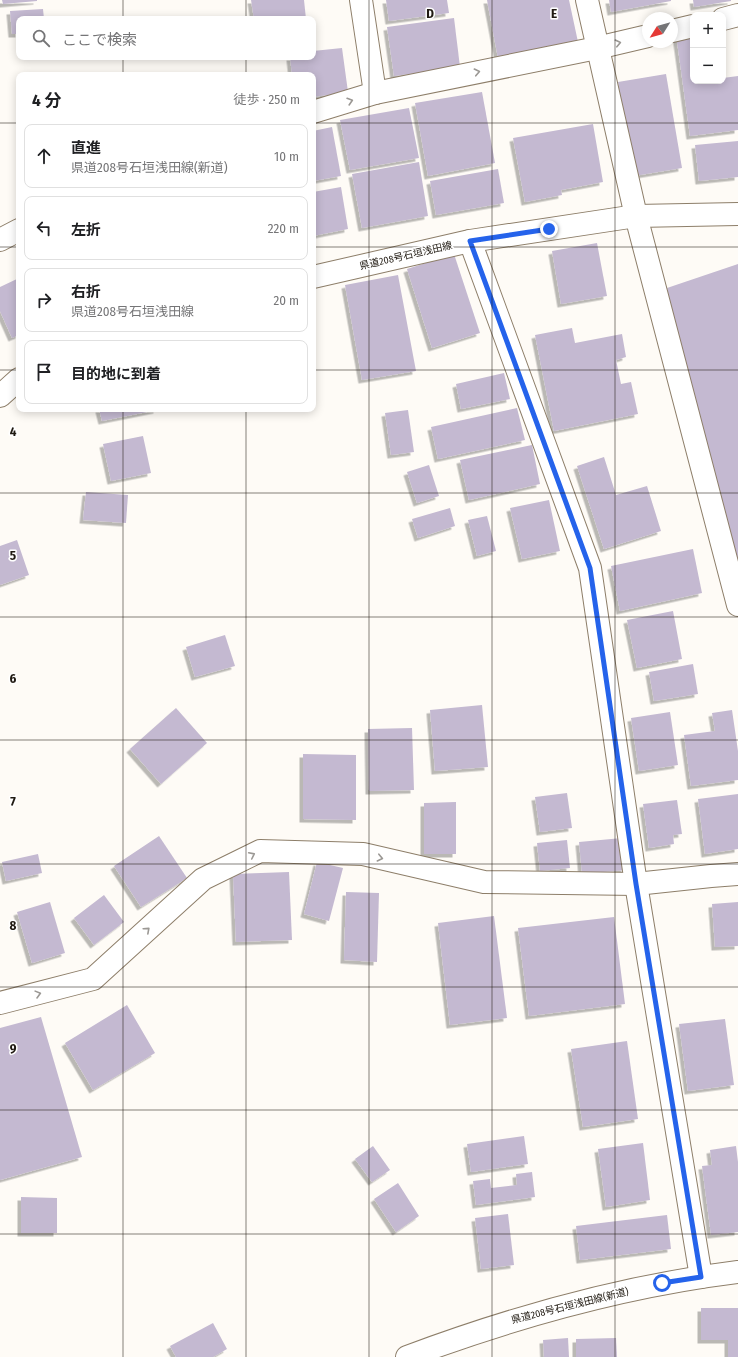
<!DOCTYPE html>
<html lang="ja">
<meta charset="utf-8">
<style>
:root{--surface:#fff;--page:#f6f6f6;--text:#202124;--muted:#757577;--line:#e0e0e0}
body{margin:0;font-family:"Fira Sans Condensed","Noto Sans JP",sans-serif;background:var(--page);color:var(--text)}
.controls{position:absolute;right:12px;top:12px;display:grid;overflow:hidden;border-radius:8px;box-shadow:0 2px 10px #0003}
.controls button{width:36px;height:36px;display:grid;place-items:center;padding:0;border:0;border-bottom:1px solid var(--line);background:var(--surface);color:var(--text);font:20px sans-serif}
.compass{position:absolute;left:642px;top:12px;width:36px;height:36px;border-radius:50%;background:var(--surface);box-shadow:0 2px 10px #0003;rotate:233deg}
.stop{position:absolute;width:12px;height:12px;margin:-9px;border:3px solid #2563eb;border-radius:50%;background:#fff}
.stop.end{background:#2563eb;border-color:#fff;box-shadow:0 1px 4px #0008}
.list{margin:0;padding:0;list-style:none}
h2{display:flex;justify-content:space-between;align-items:center;height:52px;margin:0;padding:0 16px;font-size:17px}
h2 small{font-size:13px;font-weight:400;color:var(--muted)}
.list li{display:grid;grid-template-columns:26px 1fr auto;gap:12px;align-items:center;box-sizing:border-box;height:64px;margin:0 8px 8px;padding:0 8px;border:1px solid var(--line);border-radius:8px}
.list b{display:block;font-size:15px;white-space:nowrap}
.list p{margin:0;font-size:13px;white-space:nowrap;color:var(--muted)}
.list em{font-size:13px;font-style:normal;color:var(--muted)}
.icon{flex:none;width:22px;height:22px;fill:none;stroke:currentColor;stroke-width:2;stroke-linecap:round;stroke-linejoin:round}
.map{position:relative;flex:none;width:738px;height:1357px;overflow:hidden}
.search{position:absolute;background:var(--surface);box-shadow:0 2px 10px #0003;left:16px;top:16px;width:300px;height:44px;display:flex;align-items:center;gap:10px;box-sizing:border-box;padding:0 14px;border-radius:8px;color:var(--muted);font-size:15px}
.panel{position:absolute;background:var(--surface);box-shadow:0 2px 10px #0003;left:16px;top:72px;width:300px;height:340px;border-radius:8px}
.map>svg:first-child{display:block}
</style>
<div class="map">
<svg width="738" height="1357" viewBox="0 0 738 1357">
<defs>
<filter id="shadow"><feDropShadow dx="-3.5" dy="3.5" stdDeviation="0" flood-color="#0004"/></filter>
</defs>
<rect width="100%" height="100%" fill="#fefbf6"/>
<g fill="#c4b9d1" filter="url(#shadow)">
<polygon points="2,0 37,0 37,1 3,4"/>
<polygon points="251,0 304,0 306,19 254,19"/>
<polygon points="386,0 447,0 449,13 389,21"/>
<polygon points="487,0 569,0 578,42 498,58"/>
<polygon points="609,0 671,0 671,1 611,12"/>
<polygon points="693,0 731,0 731,1 694,7"/>
<polygon points="43,9 44,19 19,19 19,34 12,34 10,11"/>
<polygon points="454,18 460,67 394,76 387,27"/>
<polygon points="693,32 693,81 723,81 723,78 738,76 738,130 690,136 676,34"/>
<polygon points="342,48 348,92 313,97 313,75 292,75 290,57 313,57 313,51"/>
<polygon points="666,74 682,168 634,176 618,82"/>
<polygon points="482,92 495,163 428,176 415,103"/>
<polygon points="409,108 419,158 350,170 340,120"/>
<polygon points="593,124 603,182 561,190 562,195 525,202 513,138"/>
<polygon points="332,127 341,176 313,181 313,131"/>
<polygon points="738,141 738,177 699,181 695,145"/>
<polygon points="419,162 428,216 362,228 352,174"/>
<polygon points="498,169 504,203 436,215 430,181"/>
<polygon points="341,187 348,229 313,236 313,192"/>
<polygon points="597,243 607,296 561,304 552,251"/>
<polygon points="454,254 480,333 432,348 407,269"/>
<polygon points="738,264 738,577 727,549 667,288"/>
<polygon points="398,275 416,371 362,380 345,285"/>
<polygon points="19,278 19,335 12,338 0,311 0,287"/>
<polygon points="572,328 575,343 622,334 626,357 616,360 621,384 631,382 638,414 554,431 535,335"/>
<polygon points="504,373 510,399 461,409 456,384"/>
<polygon points="517,408 525,440 438,459 431,427"/>
<polygon points="99,409 157,409 157,410 102,421"/>
<polygon points="408,410 414,452 391,455 385,413"/>
<polygon points="143,436 151,473 111,481 103,444"/>
<polygon points="532,445 540,484 469,500 460,460"/>
<polygon points="604,457 616,495 647,486 661,531 604,549 577,466"/>
<polygon points="429,465 439,496 417,503 407,472"/>
<polygon points="86,492 128,495 126,523 83,520"/>
<polygon points="549,500 560,551 522,559 510,508"/>
<polygon points="450,508 455,526 418,538 412,519"/>
<polygon points="487,516 496,551 477,556 468,520"/>
<polygon points="17,540 29,575 0,585 0,546"/>
<polygon points="693,549 702,593 620,611 611,566"/>
<polygon points="673,611 682,659 637,668 627,620"/>
<polygon points="225,635 235,666 195,677 186,647"/>
<polygon points="693,664 698,694 654,701 649,672"/>
<polygon points="482,705 488,767 435,771 430,710"/>
<polygon points="176,708 207,743 161,784 130,749"/>
<polygon points="732,710 738,751 738,780 691,786 684,735 715,731 712,713"/>
<polygon points="670,712 678,765 639,771 631,718"/>
<polygon points="412,728 414,790 369,791 368,729"/>
<polygon points="303,754 356,755 356,820 303,819"/>
<polygon points="567,793 572,828 540,832 535,797"/>
<polygon points="738,794 738,849 705,854 698,799"/>
<polygon points="677,800 682,834 673,835 674,844 649,848 643,804"/>
<polygon points="456,802 456,854 424,854 424,803"/>
<polygon points="159,836 187,878 141,907 114,866"/>
<polygon points="622,838 625,870 582,874 579,842"/>
<polygon points="567,840 570,868 540,871 537,843"/>
<polygon points="38,854 42,873 6,881 2,862"/>
<polygon points="317,862 343,868 329,921 304,914"/>
<polygon points="289,872 292,940 236,942 233,874"/>
<polygon points="346,892 379,893 377,962 344,960"/>
<polygon points="104,895 124,922 94,945 74,918"/>
<polygon points="50,902 65,953 32,963 17,912"/>
<polygon points="738,902 738,946 715,947 712,904"/>
<polygon points="494,916 507,1018 450,1025 438,923"/>
<polygon points="614,917 625,1004 529,1016 518,928"/>
<polygon points="127,1005 155,1053 93,1090 65,1043"/>
<polygon points="41,1017 82,1157 0,1180 0,1028"/>
<polygon points="725,1019 734,1085 688,1091 679,1024"/>
<polygon points="627,1041 638,1119 583,1127 571,1049"/>
<polygon points="524,1136 528,1164 471,1172 467,1144"/>
<polygon points="643,1143 650,1200 606,1207 598,1149"/>
<polygon points="373,1146 390,1170 372,1182 355,1159"/>
<polygon points="736,1146 738,1162 738,1232 711,1235 702,1166 712,1165 710,1150"/>
<polygon points="532,1172 535,1197 476,1205 473,1181 490,1179 491,1188 517,1185 516,1174"/>
<polygon points="398,1183 419,1216 396,1232 374,1199"/>
<polygon points="21,1197 57,1198 57,1233 21,1233"/>
<polygon points="508,1214 514,1265 481,1269 475,1218"/>
<polygon points="667,1215 671,1249 580,1260 576,1226"/>
<polygon points="701,1308 738,1308 738,1357 728,1357 728,1340 701,1340"/>
<polygon points="213,1323 227,1349 213,1357 176,1357 170,1346"/>
<polygon points="568,1338 569,1357 544,1357 543,1340"/>
<polygon points="616,1338 617,1357 576,1357 576,1339"/>
</g>
<g fill="none" stroke-linecap="round" stroke-linejoin="round">
<g stroke="#8d7e69" stroke-width="24">
<g id="minor">
<polyline points="361,0 375,93"/>
<polyline points="587,0 636,216 738,605"/>
<polyline points="723,19 738,15"/>
<polyline points="672,31 693,26"/>
<polyline points="313,112 375,93 597,48 648,36"/>
<polyline points="0,240 19,230"/>
<polyline points="470,241 590,568 636,884 701,1277"/>
<polyline points="0,1003 93,979 203,879 260,851 363,854 484,882 636,884 711,876 738,874"/>
</g>
</g>
<g stroke="#8d7e69" stroke-width="24">
<g id="secondary">
<polyline points="313,277 470,241 636,216 738,214"/>
<polyline points="0,396 19,379"/>
<path d="M407,1357C514,1317 624,1286 738,1272"/>
</g>
</g>
<use href="#minor" stroke="#fff" stroke-width="22"/>
<use href="#secondary" stroke="#fff" stroke-width="22"/>
</g>
<defs><path id="oneway-chevron" d="M-2-3.5L2.5 0L-2 3.5" fill="none" stroke-width="1.6" stroke-linecap="round" stroke-linejoin="round"/></defs>
<g stroke="#9b9894">
<use href="#oneway-chevron" transform="translate(618 43) rotate(-13)"/>
<use href="#oneway-chevron" transform="translate(477 72) rotate(-12)"/>
<use href="#oneway-chevron" transform="translate(350 101) rotate(-17)"/>
<use href="#oneway-chevron" transform="translate(252 855) rotate(-26)"/>
<use href="#oneway-chevron" transform="translate(380 858) rotate(13)"/>
<use href="#oneway-chevron" transform="translate(147 930) rotate(-42)"/>
<use href="#oneway-chevron" transform="translate(38 994) rotate(-15)"/>
</g>
<g fill="none" stroke-linecap="round" stroke-linejoin="round">
<polyline stroke="#2563eb" stroke-width="5" points="549,229 470,241 590,568 636,884 701,1277 662,1283"/>
</g>
<path fill="none" stroke="#201a12" stroke-width="1" stroke-opacity="0.55" d="M123,0V19M246,0V19M369,0V1357M492,0V1357M615,0V1357M123,57V75M246,57V75M0,123H19M313,123H738M0,247H19M313,247H738M0,370H19M313,370H738M123,409V1357M246,409V1357M0,493H738M0,617H738M0,740H738M0,864H738M0,987H738M0,1110H738M0,1234H738"/>
<g text-anchor="middle" dominant-baseline="central" stroke-width="3" stroke-linejoin="round" paint-order="stroke">
<g font-size="10" fill="#201a12" stroke="#fff">
<text transform="translate(406 256) rotate(-13)">県道208号石垣浅田線</text>
<text transform="translate(570 1306) rotate(-14)">県道208号石垣浅田線(新道)</text>
</g>
</g>
<g font-size="13" text-anchor="middle" font-weight="bold" fill="#201a12" stroke="#fff" stroke-width="3" stroke-linejoin="round" paint-order="stroke">
<text x="430" y="18">D</text>
<text x="554" y="18">E</text>
<text x="13" y="436">4</text>
<text x="13" y="560">5</text>
<text x="13" y="683">6</text>
<text x="13" y="806">7</text>
<text x="13" y="930">8</text>
<text x="13" y="1053">9</text>
</g>
</svg>
<div class="controls">
<button>+</button>
<button>−</button>
</div>
<svg class="compass" viewBox="-18 -18 36 36"><path d="M0-13l5 13h-10z" fill="#e53935"/><path d="M0 13l5-13h-10z" fill="#757577"/></svg>
<div class="stop" style="left:662px;top:1283px"></div>
<div class="stop end" style="left:549px;top:229px"></div>
<div class="search"><svg class="icon" aria-label="search" viewBox="0 0 24 24"><circle cx="10" cy="10" r="6"/><path d="M15 15l6 6"/></svg>ここで検索</div>
<section class="panel">
<h2>4 分<small>徒歩 · 250 m</small></h2>
<ul class="list">
<li><svg class="icon" aria-label="ahead" viewBox="0 0 24 24"><path d="M12 20V5M6 11l6-6 6 6"/></svg><div><b>直進</b><p>県道208号石垣浅田線(新道)</p></div><em>10 m</em></li>
<li><svg class="icon" aria-label="left" viewBox="0 0 24 24"><path d="M17 20v-9H6M10 6l-5 5 5 5"/></svg><div><b>左折</b></div><em>220 m</em></li>
<li><svg class="icon" aria-label="right" viewBox="0 0 24 24"><path d="M7 20v-9h11M14 6l5 5-5 5"/></svg><div><b>右折</b><p>県道208号石垣浅田線</p></div><em>20 m</em></li>
<li><svg class="icon" aria-label="arrive" viewBox="0 0 24 24"><path d="M6 21V4h12l-3 4 3 4H6"/></svg><div><b>目的地に到着</b></div></li>
</ul>
</section>
</div>
